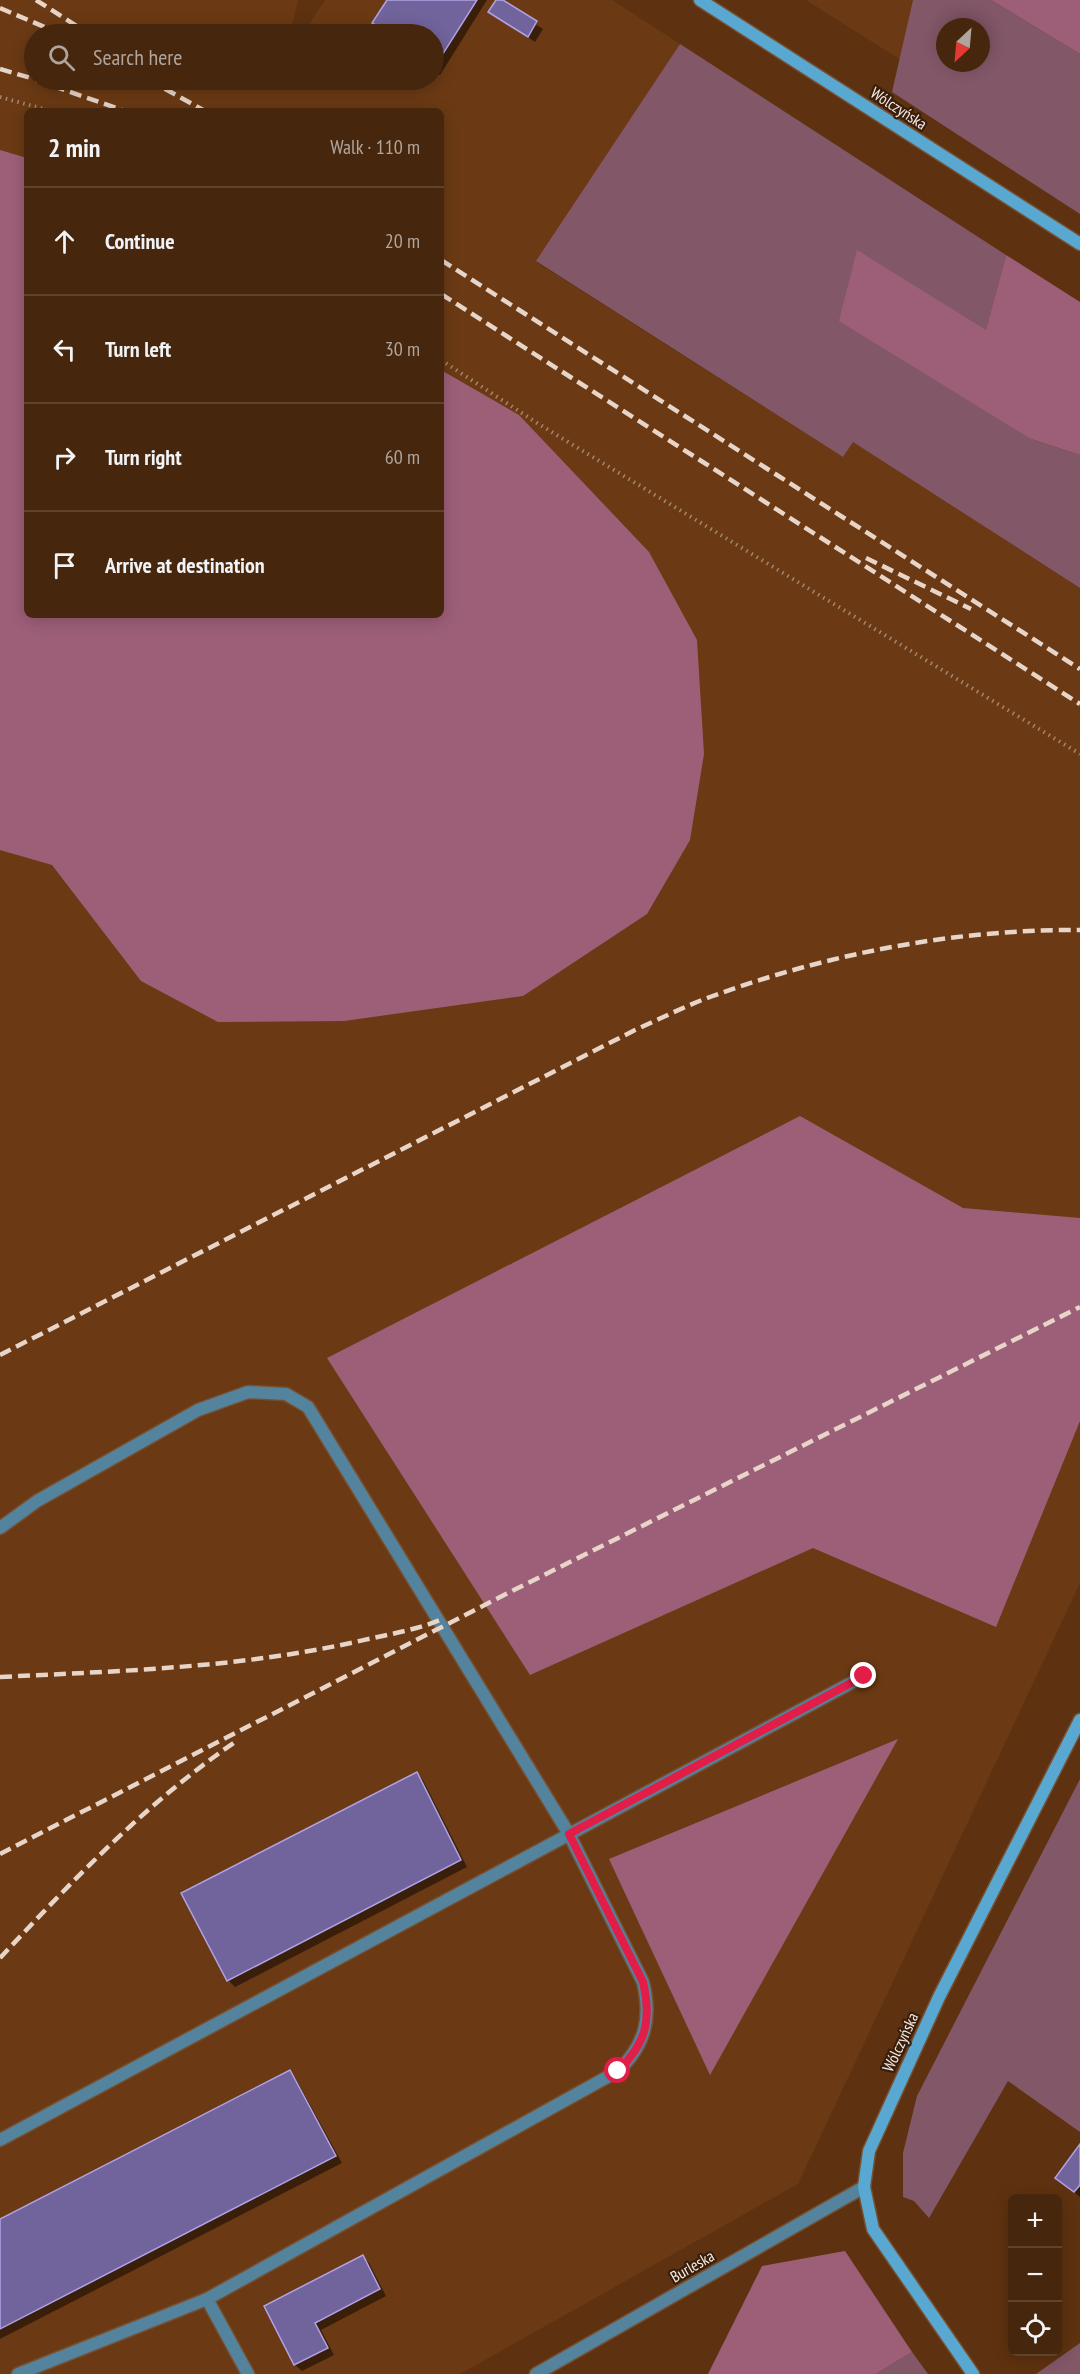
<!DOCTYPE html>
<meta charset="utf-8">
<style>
:root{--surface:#46260c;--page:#50321a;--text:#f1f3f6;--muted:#b0a59d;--line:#5e432d}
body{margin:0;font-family:"PT Sans Narrow",sans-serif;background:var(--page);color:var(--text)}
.controls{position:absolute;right:18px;bottom:18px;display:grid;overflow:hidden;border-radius:9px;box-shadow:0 3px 15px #0003}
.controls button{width:54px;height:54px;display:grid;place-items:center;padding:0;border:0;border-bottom:2px solid var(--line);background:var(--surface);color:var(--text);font:30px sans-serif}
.compass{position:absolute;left:936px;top:18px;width:54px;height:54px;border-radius:50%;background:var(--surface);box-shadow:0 3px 15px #0003;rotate:206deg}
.stop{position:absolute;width:18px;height:18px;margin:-14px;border:4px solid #e11d48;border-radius:50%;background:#fff}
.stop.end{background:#e11d48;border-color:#fff;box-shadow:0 2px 6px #0008}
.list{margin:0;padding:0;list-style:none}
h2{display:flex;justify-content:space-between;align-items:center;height:78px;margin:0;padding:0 24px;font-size:26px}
h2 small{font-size:20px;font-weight:400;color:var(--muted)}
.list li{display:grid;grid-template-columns:39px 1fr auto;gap:18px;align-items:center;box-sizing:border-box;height:108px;padding:0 24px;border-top:2px solid var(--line)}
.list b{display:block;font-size:22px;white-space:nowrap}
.list em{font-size:20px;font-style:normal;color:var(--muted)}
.icon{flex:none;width:33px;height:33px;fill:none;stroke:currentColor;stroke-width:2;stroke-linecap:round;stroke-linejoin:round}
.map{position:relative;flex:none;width:1080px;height:2374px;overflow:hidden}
.search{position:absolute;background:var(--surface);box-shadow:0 3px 15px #0003;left:24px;top:24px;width:420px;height:66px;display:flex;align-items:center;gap:15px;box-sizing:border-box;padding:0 21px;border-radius:33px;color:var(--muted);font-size:22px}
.panel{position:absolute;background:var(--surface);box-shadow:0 3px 15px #0003;left:24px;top:108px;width:420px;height:510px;border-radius:9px}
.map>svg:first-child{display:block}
</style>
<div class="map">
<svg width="1080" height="2374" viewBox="0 0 1080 2374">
<rect width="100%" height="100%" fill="#5e3210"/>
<g fill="#6b3a14" fill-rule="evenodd">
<path d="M0,0H298L290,34H34V80H434V34H303L325,0H612L680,44L536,262L843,457L853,442L1080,588V1583L798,2184L460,2374H0ZM27,111H441V615H27Z"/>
<polygon points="806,0 913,0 901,60"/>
</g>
<g fill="#825768" fill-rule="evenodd">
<path d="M913,0H991L1080,54V214L892,92ZM945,27H981V63H945Z"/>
<polygon points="680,44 1006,255 986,331 857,251 1031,439 1080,455 1080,588 853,442 843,457 536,261"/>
<polygon points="1080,1779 1080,2132 1008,2081 929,2218 914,2201 903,2197 903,2153 917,2096"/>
<polygon points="1080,2343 1080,2374 1036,2374"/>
<polygon points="912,2352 928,2374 876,2374"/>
</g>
<g fill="#9d5f78">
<polygon points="991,0 1080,0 1080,54"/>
<polygon points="0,150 27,158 27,615 441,615 441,370 519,415 649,552 697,640 704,754 690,840 647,914 523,996 344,1021 218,1022 141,981 52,865 0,850"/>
<polygon points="857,250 986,330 1006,255 1080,302 1080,455 1031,439 839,321"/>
<polygon points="800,1116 963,1208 1080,1218 1080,1421 996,1627 813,1548 530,1675 327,1358"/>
<polygon points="898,1739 710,2075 609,1859"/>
<polygon points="845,2251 912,2352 876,2374 708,2374 762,2266"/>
</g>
<g fill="#0007">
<polygon points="388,0 487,0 440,75 434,72 434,34 390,34 374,23"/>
<polygon points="497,0 543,29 535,42 490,12"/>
<polygon points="417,1773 423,1780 467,1867 235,1987 228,1980"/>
<polygon points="290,2072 296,2079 342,2163 0,2339 0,2220"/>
<polygon points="1080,2147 1080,2197 1057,2177"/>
<polygon points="362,2256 369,2263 386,2296 321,2330 334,2355 302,2371 295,2365 266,2307"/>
</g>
<g fill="#71649c" stroke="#b1a2e6" stroke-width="1.5">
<polygon points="387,0 477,0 434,68 434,34 392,34 372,23"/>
<polygon points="496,0 503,0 537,21 528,37 488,12"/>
<polygon points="417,1772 461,1860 227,1981 181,1893"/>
<polygon points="290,2070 336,2156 0,2329 0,2219"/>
<polygon points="1080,2144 1080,2185 1074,2192 1055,2178"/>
<polygon points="363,2255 380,2289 315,2323 328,2348 294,2365 264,2306"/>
</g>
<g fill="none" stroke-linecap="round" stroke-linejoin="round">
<g stroke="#775032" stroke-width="15">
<g id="lane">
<path d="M0,1528L37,1501L198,1410L248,1392L286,1394L308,1407L569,1834L643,1982C652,2019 645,2045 618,2071L207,2299L248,2374"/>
<polyline points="0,2140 864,1676"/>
<polyline points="18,2374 207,2299"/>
<polyline points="536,2374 864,2187"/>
</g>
</g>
<g stroke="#775032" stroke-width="15">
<g id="secondary">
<polyline points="700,0 1080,244"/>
<polyline points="973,2374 873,2229 864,2187 869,2151 939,1997 1080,1720"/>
</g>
</g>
<g stroke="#a4866f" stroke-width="4" stroke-dasharray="1.5 4.5" stroke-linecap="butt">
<polyline points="0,97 51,111"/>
<polyline points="441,360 537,423 1080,754"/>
</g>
<use href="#lane" stroke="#53839d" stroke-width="12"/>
<use href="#secondary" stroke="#58a8d2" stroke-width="12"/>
<g stroke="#e7d5c9" stroke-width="4.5" stroke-dasharray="12 6" stroke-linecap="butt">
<polyline points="36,0 89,34"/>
<polyline points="0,8 61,34"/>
<polyline points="0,69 34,79"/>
<polyline points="36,80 125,111"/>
<polyline points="149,80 205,111"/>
<polyline points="441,260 1080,669"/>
<polyline points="441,294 1080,704"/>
<polyline points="866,558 971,609"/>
<path d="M0,1355L635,1030C660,1019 685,1006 710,997C827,954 955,929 1080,930"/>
<path d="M0,1677C119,1671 238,1668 355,1642C384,1635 413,1631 440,1620"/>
<polyline points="0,1854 504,1595 1080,1307"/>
<path d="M0,1958C74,1879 148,1801 238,1740"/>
</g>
</g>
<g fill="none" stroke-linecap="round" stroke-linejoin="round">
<path stroke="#e11d48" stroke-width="8" d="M618,2071C646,2043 652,2021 643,1982L569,1834L864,1676"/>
</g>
<g text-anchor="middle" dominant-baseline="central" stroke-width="4.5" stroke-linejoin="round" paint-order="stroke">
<g font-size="16" fill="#faece3" stroke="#381f0d">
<text transform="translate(899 108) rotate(33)">Wólczyńska</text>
<text transform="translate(900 2042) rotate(-65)">Wólczyńska</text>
<text transform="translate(692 2266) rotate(-30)">Burleska</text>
</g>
</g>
</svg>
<div class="controls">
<button>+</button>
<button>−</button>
<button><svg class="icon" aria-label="locate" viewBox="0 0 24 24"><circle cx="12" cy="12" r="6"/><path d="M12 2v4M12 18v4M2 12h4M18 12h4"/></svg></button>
</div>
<svg class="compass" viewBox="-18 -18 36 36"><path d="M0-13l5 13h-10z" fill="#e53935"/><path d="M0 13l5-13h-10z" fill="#b0a59d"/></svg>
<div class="stop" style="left:618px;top:2071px"></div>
<div class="stop end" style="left:864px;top:1676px"></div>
<div class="search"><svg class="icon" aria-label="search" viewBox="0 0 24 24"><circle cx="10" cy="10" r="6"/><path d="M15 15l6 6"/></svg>Search here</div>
<section class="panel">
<h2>2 min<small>Walk · 110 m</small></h2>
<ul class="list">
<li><svg class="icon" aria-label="ahead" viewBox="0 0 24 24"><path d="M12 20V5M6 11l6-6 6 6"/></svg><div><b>Continue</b></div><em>20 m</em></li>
<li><svg class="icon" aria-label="left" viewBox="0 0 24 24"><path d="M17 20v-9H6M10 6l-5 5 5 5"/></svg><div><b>Turn left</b></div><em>30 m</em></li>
<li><svg class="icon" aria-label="right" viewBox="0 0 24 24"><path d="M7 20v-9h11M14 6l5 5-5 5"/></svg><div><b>Turn right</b></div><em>60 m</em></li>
<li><svg class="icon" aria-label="arrive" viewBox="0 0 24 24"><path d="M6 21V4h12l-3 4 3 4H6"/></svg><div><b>Arrive at destination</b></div></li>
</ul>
</section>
</div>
